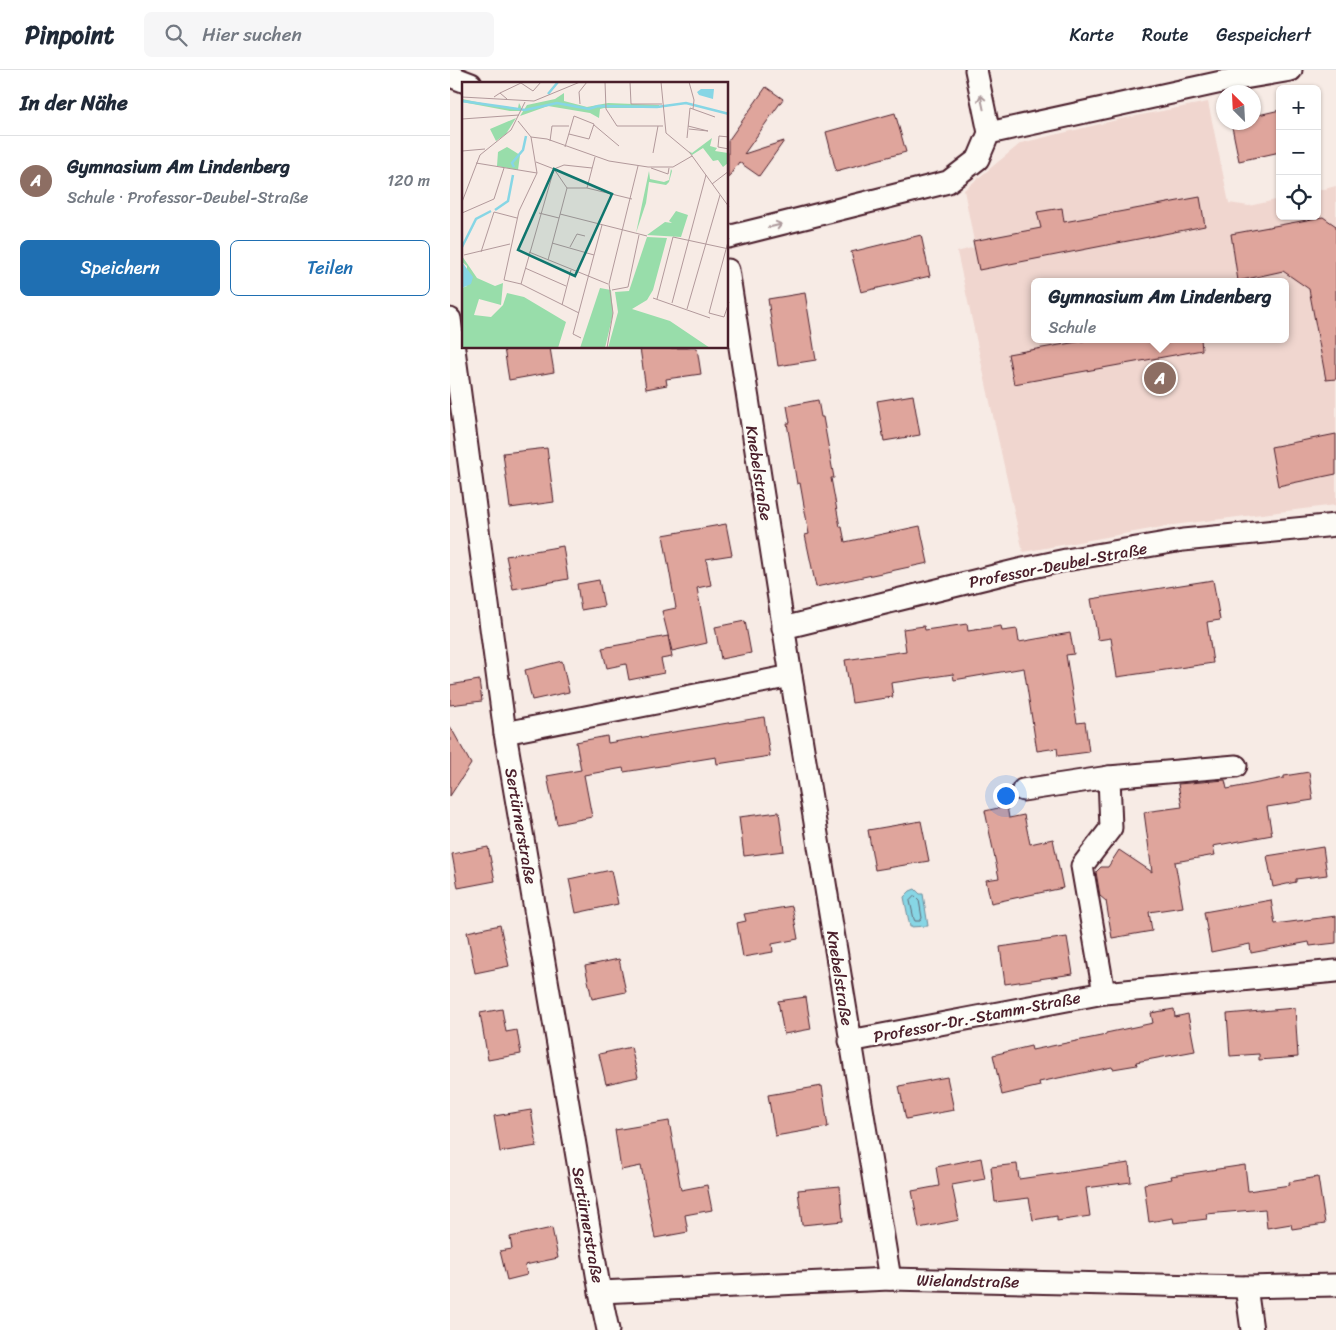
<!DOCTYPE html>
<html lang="de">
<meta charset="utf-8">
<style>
:root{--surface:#fff;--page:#f6f6f7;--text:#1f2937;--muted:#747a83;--line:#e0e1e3;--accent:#1f6fb2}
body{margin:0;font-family:Sriracha,sans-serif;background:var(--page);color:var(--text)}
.controls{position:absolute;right:15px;top:15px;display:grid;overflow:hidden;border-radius:8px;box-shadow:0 1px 4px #0004}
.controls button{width:45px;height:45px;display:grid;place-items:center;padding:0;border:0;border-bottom:1px solid var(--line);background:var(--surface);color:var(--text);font:25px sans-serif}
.compass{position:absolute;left:766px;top:15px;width:45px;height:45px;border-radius:50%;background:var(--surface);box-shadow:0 1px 4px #0004;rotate:336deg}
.you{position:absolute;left:555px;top:725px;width:18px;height:18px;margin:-12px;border:4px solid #fff;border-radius:50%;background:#1a73e8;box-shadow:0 0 0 8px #1a73e833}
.badge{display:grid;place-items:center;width:32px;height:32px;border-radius:50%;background:var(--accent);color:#fff;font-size:16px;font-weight:700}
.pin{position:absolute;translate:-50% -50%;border:2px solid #fff;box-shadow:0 1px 5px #0006}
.popup{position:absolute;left:581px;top:208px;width:258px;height:65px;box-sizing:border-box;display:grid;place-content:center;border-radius:8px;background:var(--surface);filter:drop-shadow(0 1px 4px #0005);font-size:16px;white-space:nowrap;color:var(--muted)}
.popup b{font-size:19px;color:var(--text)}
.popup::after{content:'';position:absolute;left:50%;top:100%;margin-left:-10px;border:10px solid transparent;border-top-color:var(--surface)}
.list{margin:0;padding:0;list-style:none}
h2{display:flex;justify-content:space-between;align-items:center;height:65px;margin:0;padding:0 20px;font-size:21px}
h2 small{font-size:16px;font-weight:400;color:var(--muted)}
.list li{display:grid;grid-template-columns:32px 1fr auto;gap:15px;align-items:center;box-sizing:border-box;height:90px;padding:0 20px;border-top:1px solid var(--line)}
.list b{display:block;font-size:19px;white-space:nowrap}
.list p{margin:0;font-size:16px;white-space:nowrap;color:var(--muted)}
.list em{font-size:16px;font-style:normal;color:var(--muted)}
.actions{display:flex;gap:10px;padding:15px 20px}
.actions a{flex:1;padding:11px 0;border:1px solid var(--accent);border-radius:8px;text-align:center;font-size:18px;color:var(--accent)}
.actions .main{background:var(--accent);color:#fff}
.icon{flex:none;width:28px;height:28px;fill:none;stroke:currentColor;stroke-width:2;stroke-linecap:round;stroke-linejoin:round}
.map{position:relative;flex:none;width:886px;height:1260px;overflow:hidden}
header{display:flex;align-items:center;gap:30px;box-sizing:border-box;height:70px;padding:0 25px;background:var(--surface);border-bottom:1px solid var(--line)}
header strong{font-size:24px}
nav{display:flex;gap:28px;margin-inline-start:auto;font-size:18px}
.search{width:350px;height:45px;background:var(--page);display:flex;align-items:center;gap:12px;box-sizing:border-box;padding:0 18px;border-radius:8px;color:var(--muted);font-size:19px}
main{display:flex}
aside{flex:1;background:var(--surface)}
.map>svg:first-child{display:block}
</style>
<header>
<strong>Pinpoint</strong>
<div class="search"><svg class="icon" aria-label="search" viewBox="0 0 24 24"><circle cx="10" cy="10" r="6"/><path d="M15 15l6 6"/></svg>Hier suchen</div>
<nav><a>Karte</a><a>Route</a><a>Gespeichert</a></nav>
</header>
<main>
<aside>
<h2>In der Nähe<small></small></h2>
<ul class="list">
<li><span class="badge" style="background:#8d6e63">A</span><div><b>Gymnasium Am Lindenberg</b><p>Schule · Professor-Deubel-Straße</p></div><em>120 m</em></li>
</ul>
<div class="actions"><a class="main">Speichern</a><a>Teilen</a></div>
</aside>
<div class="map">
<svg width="886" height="1260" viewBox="0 0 886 1260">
<rect width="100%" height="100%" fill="#f7ebe5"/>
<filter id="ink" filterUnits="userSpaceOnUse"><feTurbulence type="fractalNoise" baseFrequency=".02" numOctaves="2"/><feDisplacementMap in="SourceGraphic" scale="10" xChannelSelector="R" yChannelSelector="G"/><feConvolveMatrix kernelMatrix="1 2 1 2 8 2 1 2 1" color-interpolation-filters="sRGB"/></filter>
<g filter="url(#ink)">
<path fill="#f0d6cf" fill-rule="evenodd" d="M758,32L779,133L799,136L830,129V146H867V121L886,116V435L723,455L573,482L507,182L525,177L514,120L571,73L671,49ZM585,212H835V269H585Z"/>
<polygon fill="#87d6e5" stroke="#6f8d9b" points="465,819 470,824 473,824 478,856 460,857 454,827 460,821"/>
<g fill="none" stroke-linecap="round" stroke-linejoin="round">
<polygon stroke="#626875" stroke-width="1" points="465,826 469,830 472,848 470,851 465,851 464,849 460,831"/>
</g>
<g fill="#dfa59c" stroke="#4a1f2b">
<polygon points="316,17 333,29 294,84 334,71 309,106 289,92 278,108 278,71"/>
<polygon points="830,40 830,82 789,91 781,52 804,52 804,46"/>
<polygon points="445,43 456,82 386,101 376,62"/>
<polygon points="750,127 755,156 529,200 523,171 591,158 587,142 612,138 614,152"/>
<polygon points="873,147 886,156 886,309 876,310 859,219 833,201 788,211 781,164"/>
<polygon points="471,165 480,206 411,222 401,182"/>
<polygon points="355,223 366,290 328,296 318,229"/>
<polygon points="644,269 751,269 752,280 564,314 558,284"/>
<polygon points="54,278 100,278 104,302 59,310"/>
<polygon points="190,278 247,278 251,304 216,309 217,315 196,319"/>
<polygon points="463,325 470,365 434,371 427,331"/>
<polygon points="368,330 371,347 373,347 384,408 381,408 390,457 392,457 395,472 470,456 478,493 366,517 355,465 359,464 350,413 347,414 337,353 340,353 337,336"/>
<polygon points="886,364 886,404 828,416 821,377"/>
<polygon points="97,378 104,432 60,438 53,383"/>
<polygon points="276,454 282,485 256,489 261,515 247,518 257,573 222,581 212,541 226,538 213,465"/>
<polygon points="113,476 118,509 63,519 56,486"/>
<polygon points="149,510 154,536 131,540 127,514"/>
<polygon points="763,510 770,550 757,552 763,593 667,607 661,568 648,570 641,529"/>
<polygon points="295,551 301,583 271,589 265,557"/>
<polygon points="517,554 518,561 551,556 552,561 567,559 569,572 620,563 624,584 616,585 627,653 635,652 639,682 608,686 607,678 587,681 574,598 504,610 503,604 441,613 443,627 402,633 395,590 456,581 453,559 474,556 475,560"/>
<polygon points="218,566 222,587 211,589 214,603 179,610 176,594 157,598 152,578"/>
<polygon points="112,591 119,622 82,630 75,600"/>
<polygon points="29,610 32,631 0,635 0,615"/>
<polygon points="314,647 320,686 267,694 266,687 174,702 173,698 134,705 142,747 107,754 97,706 131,700 126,672 157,666 158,673"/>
<polygon points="0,656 21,694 0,726"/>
<polygon points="859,702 863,730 817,737 822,765 763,776 765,785 725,792 733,837 699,842 702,861 662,868 656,831 650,826 646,802 651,797 658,797 669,780 702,802 694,742 732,737 728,714 775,710 777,719 834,708 834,706"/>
<polygon points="557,736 559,748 574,745 580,774 603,769 613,818 541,833 536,810 549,808 535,741"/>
<polygon points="329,742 334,781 294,786 289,747"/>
<polygon points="471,751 479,791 425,800 418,760"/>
<polygon points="38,777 45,811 8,818 2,784"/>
<polygon points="873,777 877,805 846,809 846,812 823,817 817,786"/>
<polygon points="161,800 168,834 126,843 119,809"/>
<polygon points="821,830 825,854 886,846 886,873 860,876 859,872 801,883 800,874 761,882 754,842"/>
<polygon points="342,836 348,869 322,874 323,882 293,887 287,853 296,851 294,844"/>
<polygon points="50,855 59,896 25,903 17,862"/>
<polygon points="617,867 623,904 555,914 550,877"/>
<polygon points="169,889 176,922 142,929 135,896"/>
<polygon points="356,927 361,959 334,964 328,931"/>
<polygon points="845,938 848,987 809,990 809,984 780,986 777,944"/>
<polygon points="52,939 56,962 67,960 71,984 38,990 30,943"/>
<polygon points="724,939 725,947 738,944 745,981 686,992 687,995 663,999 662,997 589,1012 590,1016 552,1025 543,985 581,976 582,980 656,965 656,963 703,953 701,943"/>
<polygon points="181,977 188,1007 156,1014 149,984"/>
<polygon points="497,1007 504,1040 456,1049 449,1016"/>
<polygon points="372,1016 378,1057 325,1066 318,1025"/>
<polygon points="81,1040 87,1076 50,1082 44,1046"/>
<polygon points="219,1051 231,1120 257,1115 262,1140 235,1145 238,1162 205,1168 191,1096 171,1100 165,1060"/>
<polygon points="531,1088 535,1109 502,1115 509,1150 469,1158 462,1121 489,1116 486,1097"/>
<polygon points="679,1093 681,1112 636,1118 640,1146 607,1151 607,1146 583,1150 579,1128 545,1132 541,1097 567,1094 569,1109"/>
<polygon points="795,1095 798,1121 840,1115 839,1112 868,1107 875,1154 842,1159 841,1154 817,1158 815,1139 756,1144 757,1149 724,1153 723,1148 699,1152 694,1114 722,1109 721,1106"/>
<polygon points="390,1116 393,1151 352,1155 348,1120"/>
<polygon points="102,1158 108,1188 75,1195 77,1205 57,1210 50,1181 62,1179 60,1167"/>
</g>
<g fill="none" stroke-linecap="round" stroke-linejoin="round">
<g stroke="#4a1f2b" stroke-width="25">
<g id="street">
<polyline points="526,0 539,63"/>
<polyline points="0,6 21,14"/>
<polyline points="278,167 498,112 528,89 539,63 776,11 841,0"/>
<polyline points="278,200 341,606 440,1209"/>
<polyline points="0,249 55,663 150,1222 158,1260"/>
<polyline points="333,558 573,499 616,490 733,470 886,455"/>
<polyline points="55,663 341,606"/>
<polyline points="573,720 659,707"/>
<polyline points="654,923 632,796 661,758 659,707 786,696"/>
<polyline points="400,971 654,923 886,901"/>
<polyline points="796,1217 802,1260"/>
<polyline points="150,1222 440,1209 796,1217 886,1215"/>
</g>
</g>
<use href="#street" stroke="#fdfcf7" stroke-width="21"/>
</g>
<defs><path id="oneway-shaft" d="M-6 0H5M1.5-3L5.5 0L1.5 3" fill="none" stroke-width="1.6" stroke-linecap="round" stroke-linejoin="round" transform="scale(1.25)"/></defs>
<g stroke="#ac999b">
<use href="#oneway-shaft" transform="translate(532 32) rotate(-102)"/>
<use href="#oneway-shaft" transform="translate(325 156) rotate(-14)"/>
</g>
</g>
<g text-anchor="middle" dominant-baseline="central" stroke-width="5" stroke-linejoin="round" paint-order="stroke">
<g font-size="16" fill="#4a1f2b" stroke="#fdfcf7">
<text transform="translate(309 403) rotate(81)">Knebelstraße</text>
<text transform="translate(608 495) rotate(-11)">Professor-Deubel-Straße</text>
<text transform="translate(71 756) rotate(80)">Sertürnerstraße</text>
<text transform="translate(390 908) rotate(81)">Knebelstraße</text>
<text transform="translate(527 947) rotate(-11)">Professor-Dr.-Stamm-Straße</text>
<text transform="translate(138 1155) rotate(80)">Sertürnerstraße</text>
<text transform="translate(518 1211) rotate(1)">Wielandstraße</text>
</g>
</g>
<g transform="translate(12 12)">
<rect width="266" height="266" fill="#f7ebe5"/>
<path d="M102,11V19L125,25L146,21L197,23L198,26H142L138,27L137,36L128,31L86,24L58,34L65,23L93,17ZM0,17L45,26H56L57,21L59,25L58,29H48L0,20ZM54,36L44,52L34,59L28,47ZM250,56L248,64L255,66L253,69L266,71V81L261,85L256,78L251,79L241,66L230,73L227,69L230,71ZM45,65L58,73L56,88L35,84L36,70ZM209,87L210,89L207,100L204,103L187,100L184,121L174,151L187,89L188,97L202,100L207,98ZM214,129L226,133L219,155L185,153L203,140L210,141L207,139ZM185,155L205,156L191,208L185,218L170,227L208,239L248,266H146L156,230L153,210L167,209ZM0,174L15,196L33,204L41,201L39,223L17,217L12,233L29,235L41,223L45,211L62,215L104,240L96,266H0V206L5,204V184L0,180ZM138,206L149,208L151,232L143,266H118Z" fill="#98ddaa"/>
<path d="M239,7H252L251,17L237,13L235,10ZM0,180L11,195L9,202L0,206Z" fill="#87d6e5"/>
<path fill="none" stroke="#87d6e5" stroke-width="2.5" d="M86,12L96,0M0,19L63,28L95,21L127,27L136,24L195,25L224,21L267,32M52,85L50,81L61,68L64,54M33,128L46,119L51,93M0,165L14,137L29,129"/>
<path fill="none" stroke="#b2999b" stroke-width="1" d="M143,0L144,27L155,44H201M168,0L169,22H200M199,0L204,51L228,71L267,125M227,0L232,18L231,27M59,1L71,9L79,0M38,11L59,1M0,15L72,19L118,0M32,15L38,11L45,17M118,22L117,10L125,0M0,37L57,33M56,39L69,55L75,91L57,129L42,198L59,202L117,231M132,43L157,64M226,44L246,49L227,47M69,55L85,57L147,79L186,85H211L230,74M267,55L257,54L256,65L267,67M225,56L228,26L253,35M88,59L90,44H107M103,65L112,34L132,42L127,57L107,52M0,69L23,67M191,71L196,44M74,80L92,87L105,106M14,81L75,91M189,86L206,92L207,86M92,87L102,83L130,86M250,102L267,89M105,106H125L170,117M125,106L133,75M0,120L18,73L49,48L63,20M0,131L32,117L42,86M77,131L97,136M98,132L185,154M267,156L247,231L262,235L267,220M90,161L132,173M108,165L115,152L123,154M19,170L32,130L55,136M67,170L146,202M2,173L48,162M86,178L105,106M63,186L104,204M59,202L92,87M150,208L166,205L177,153M191,216L248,236M195,217L211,155L267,167M210,221L244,93M100,223L109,188M225,227L258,113M119,256L111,252L140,143M145,266L151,231L147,202L176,84"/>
<path fill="#0f766e" fill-opacity="0.15" stroke="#0f766e" stroke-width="2.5" d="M92,87L150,112L113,194L56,168Z"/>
<rect width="266" height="266" fill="none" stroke="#4a1f2b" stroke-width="2.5"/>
</g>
</svg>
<div class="controls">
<button>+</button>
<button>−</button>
<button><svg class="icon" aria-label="locate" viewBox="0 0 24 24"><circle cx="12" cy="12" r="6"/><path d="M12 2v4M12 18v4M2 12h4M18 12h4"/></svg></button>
</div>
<svg class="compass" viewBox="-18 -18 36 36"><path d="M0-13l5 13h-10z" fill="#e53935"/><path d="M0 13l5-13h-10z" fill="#747a83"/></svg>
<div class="you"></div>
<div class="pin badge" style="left:710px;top:308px;background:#8d6e63">A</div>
<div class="popup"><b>Gymnasium Am Lindenberg</b>Schule</div>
</div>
</main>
